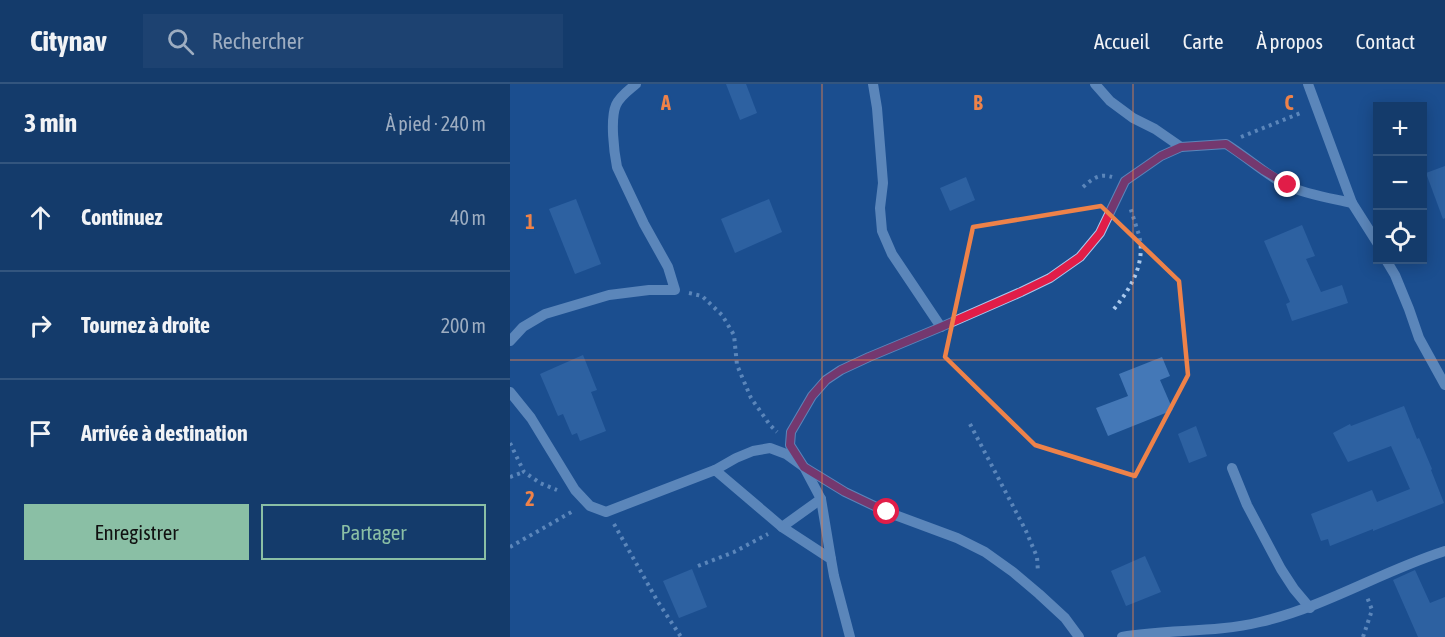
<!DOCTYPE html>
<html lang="fr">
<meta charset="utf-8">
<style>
:root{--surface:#143b6b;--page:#1d4271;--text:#f1f3f6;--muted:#9dadc1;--line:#33557e;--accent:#8abfa5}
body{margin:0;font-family:"Asap Condensed",sans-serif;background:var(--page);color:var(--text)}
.controls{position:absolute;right:18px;top:18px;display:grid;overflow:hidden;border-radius:0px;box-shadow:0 3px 15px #0003}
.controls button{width:54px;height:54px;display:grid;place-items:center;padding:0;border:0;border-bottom:2px solid var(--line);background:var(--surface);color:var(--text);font:30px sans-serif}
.stop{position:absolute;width:18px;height:18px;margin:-14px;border:4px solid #e11d48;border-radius:50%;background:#fff}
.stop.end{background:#e11d48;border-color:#fff;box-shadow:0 2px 6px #0008}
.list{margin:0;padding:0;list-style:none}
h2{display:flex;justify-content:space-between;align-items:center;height:78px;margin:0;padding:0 24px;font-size:26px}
h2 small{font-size:20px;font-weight:400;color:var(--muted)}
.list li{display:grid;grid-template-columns:39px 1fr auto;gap:18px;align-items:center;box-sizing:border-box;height:108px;padding:0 24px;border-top:2px solid var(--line)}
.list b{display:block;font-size:22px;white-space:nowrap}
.list em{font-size:20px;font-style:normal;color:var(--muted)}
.actions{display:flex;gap:12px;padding:18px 24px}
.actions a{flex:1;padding:14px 0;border:2px solid var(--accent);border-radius:0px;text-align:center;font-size:21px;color:var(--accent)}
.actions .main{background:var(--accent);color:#111}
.icon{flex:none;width:33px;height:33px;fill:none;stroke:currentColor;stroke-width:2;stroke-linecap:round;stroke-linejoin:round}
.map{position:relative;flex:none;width:935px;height:553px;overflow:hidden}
header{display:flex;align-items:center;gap:36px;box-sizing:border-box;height:84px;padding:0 30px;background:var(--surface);border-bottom:2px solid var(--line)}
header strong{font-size:28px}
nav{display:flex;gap:33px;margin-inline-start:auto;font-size:21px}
.search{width:420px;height:54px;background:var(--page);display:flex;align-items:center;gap:15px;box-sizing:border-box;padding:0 21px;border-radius:0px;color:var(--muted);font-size:22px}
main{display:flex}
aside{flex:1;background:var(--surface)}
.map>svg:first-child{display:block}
</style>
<header>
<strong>Citynav</strong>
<div class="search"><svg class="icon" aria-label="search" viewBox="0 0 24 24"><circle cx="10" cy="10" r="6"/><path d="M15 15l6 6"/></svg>Rechercher</div>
<nav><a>Accueil</a><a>Carte</a><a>À propos</a><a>Contact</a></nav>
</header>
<main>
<aside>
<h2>3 min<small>À pied · 240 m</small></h2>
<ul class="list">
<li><svg class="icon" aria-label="ahead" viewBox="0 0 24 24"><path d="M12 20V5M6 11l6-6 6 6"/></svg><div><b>Continuez</b></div><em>40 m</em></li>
<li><svg class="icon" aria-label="right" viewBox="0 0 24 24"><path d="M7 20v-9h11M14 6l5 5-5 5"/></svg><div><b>Tournez à droite</b></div><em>200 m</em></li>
<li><svg class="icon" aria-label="arrive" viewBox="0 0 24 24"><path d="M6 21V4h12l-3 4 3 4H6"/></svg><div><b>Arrivée à destination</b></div></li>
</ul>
<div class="actions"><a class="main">Enregistrer</a><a>Partager</a></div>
</aside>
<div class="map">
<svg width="935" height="553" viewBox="0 0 935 553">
<rect width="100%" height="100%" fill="#1b4f8f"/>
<g fill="#4478b7">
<polygon points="216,0 236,0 247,29 230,36"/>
<polygon points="935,82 935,134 933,135 916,89"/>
<polygon points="456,93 465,116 440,127 430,104"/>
<polygon points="66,115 91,180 65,190 39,125"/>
<polygon points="259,115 272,148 225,169 211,135"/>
<polygon points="792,141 805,172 796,175 811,208 832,201 838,219 782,237 776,220 780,218 754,157"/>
<polygon points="73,271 87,306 81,308 96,347 70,357 67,349 62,351 53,330 48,332 30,290"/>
<polygon points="652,273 660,292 650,296 663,326 598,352 586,324 618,312 609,290"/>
<polygon points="894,322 907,355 909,354 922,385 921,386 934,419 863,447 863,445 820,462 818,455 811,457 801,430 862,406 867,418 900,405 881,362 838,378 823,349 840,340 841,342"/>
<polygon points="686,342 697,372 679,379 668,350"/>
<polygon points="635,472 651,508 616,522 601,487"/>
<polygon points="182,485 197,523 169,534 153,497"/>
<polygon points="905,486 920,519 935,513 935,553 908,553 883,496"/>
</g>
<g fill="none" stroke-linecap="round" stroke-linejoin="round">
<g stroke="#a9c9ee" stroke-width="4" stroke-dasharray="3 4.5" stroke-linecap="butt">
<polyline points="731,53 793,28"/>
<path d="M573,103C582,95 589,89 602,93"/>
<polyline points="179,209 192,212 212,231 224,251 227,281 241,314 260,341 267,348"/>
<path d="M604,225C621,204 636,179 629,151C626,142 623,132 620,123"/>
<polyline points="460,340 516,447 527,473 528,488"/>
<polyline points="0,359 14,388 30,399 47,406"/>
<polyline points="0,393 14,388"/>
<polyline points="104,440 148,518 171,553"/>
<polyline points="0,463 65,426"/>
<polyline points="188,482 224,468 258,450"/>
<polyline points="853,553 862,526 857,513"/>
</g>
<g stroke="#a9c9ee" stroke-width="10">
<polyline points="363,0 367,24 373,99 370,124 372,147 382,170 431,243"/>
<polyline points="585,0 600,17 623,34 645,45 671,63"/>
<polyline points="798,0 842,119 868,160"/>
<polyline points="876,176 885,191 899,225 909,254 935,301"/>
<path d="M0,257L13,243L35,230L99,211L139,206H165L158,183L134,140L107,83C104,68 100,35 106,21C110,12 119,6 126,0"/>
<polyline points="0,308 21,334 65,406 80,422 96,428 205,386 272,443 321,475 324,492 340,553"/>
<polyline points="722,384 737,421 771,485 784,505 800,524"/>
<polyline points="205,386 226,374 243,367 260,364 276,370 294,383 335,408 377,428 447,454 475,468 503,488 529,510 555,534 569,553"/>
<polyline points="272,443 311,415"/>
<path d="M321,475L311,415L294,383L280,361L281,348L302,312L316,296L331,286L359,273L431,243L511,208L540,194L570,173L590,149L615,97L651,72L671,63L716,60C737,73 756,91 778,102C798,111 820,114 842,119"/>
<path d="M612,553C658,545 705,549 750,538C815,523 872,487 935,467"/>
</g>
</g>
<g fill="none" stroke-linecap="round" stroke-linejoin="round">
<polyline stroke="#e11d48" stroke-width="8" points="377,428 335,408 294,383 280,361 281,348 302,312 316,296 331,286 359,273 431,243 511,208 540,194 570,173 590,149 615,97 651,72 671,63 716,60 753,86 778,101"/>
</g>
<path d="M0 0H935V553H0ZM591,122L669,197L678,291L625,392L525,361L435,273L463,143Z" fill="#1b4f8f" fill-opacity=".55" fill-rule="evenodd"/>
<path fill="none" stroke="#ee8249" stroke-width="4.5" stroke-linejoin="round" d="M591,122L669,197L678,291L625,392L525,361L435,273L463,143Z"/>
<path fill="none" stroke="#ee8249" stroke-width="1.5" stroke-opacity="0.55" d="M312,0V553M623,0V553M0,276H935"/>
<g font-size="20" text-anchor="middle" font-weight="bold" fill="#ee8249" stroke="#1b4f8f" stroke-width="4.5" stroke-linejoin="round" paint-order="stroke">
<text x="156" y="26">A</text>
<text x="468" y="26">B</text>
<text x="779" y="26">C</text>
<text x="20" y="145">1</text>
<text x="20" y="422">2</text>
</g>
</svg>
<div class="controls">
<button>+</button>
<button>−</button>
<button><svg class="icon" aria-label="locate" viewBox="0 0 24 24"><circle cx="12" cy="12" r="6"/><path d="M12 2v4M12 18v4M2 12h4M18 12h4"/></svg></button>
</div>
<div class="stop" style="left:377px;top:428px"></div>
<div class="stop end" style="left:778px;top:101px"></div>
</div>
</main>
